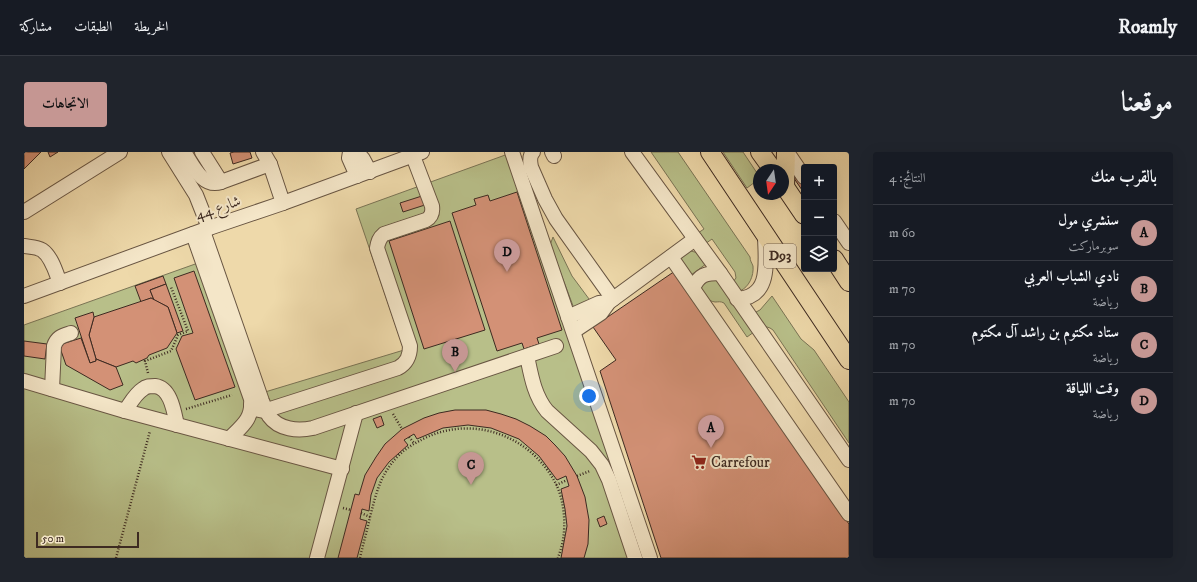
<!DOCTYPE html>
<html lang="ar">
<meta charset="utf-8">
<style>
:root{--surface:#171b24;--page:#20242c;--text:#f1f3f6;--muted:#9ea1a6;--line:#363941;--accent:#c59692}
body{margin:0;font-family:"IM FELL DW Pica",Amiri,serif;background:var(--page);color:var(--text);direction:rtl}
.controls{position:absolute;right:12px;top:12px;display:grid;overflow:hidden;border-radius:4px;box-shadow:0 4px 16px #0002}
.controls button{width:36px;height:36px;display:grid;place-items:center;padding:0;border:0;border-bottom:1px solid var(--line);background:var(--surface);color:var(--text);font:20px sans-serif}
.compass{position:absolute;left:729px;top:12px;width:36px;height:36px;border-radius:50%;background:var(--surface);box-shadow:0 4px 16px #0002;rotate:193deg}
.scale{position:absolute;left:12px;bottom:10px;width:103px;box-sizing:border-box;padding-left:4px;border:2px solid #3d2a21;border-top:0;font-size:11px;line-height:14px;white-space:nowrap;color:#3d2a21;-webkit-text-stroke:3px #f4e6c8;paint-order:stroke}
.you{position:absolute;left:565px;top:244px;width:14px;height:14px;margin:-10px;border:3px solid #fff;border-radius:50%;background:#1a73e8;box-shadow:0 0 0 6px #1a73e833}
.badge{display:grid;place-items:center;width:26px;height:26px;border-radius:50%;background:var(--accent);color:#111;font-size:13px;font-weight:700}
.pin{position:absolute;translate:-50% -33px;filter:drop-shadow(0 1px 2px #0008)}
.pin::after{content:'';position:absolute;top:21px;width:14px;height:12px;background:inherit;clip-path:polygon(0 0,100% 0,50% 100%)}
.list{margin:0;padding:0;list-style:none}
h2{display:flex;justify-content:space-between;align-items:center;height:52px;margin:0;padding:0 16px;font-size:17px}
h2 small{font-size:13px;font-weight:400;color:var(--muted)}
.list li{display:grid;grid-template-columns:26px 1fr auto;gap:12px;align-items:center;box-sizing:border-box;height:56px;padding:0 16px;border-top:1px solid var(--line)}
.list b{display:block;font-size:15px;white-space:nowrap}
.list p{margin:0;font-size:13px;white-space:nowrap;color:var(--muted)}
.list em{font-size:13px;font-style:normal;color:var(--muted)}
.icon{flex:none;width:22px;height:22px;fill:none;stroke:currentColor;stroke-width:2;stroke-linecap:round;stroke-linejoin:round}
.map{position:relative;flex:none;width:825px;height:406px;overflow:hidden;direction:ltr;border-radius:4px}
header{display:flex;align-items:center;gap:24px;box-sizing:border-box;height:56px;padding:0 20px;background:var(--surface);border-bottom:1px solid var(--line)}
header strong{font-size:19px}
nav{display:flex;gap:22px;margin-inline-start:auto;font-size:14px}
.intro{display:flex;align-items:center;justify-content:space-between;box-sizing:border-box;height:96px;padding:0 24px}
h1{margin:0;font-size:28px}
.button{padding:10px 18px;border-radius:4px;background:var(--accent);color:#111;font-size:14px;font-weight:700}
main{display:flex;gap:24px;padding:0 24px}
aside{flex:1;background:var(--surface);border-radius:4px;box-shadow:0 4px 16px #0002}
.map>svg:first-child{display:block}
</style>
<header>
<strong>Roamly</strong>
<nav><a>الخريطة</a><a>الطبقات</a><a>مشاركة</a></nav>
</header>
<div class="intro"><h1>موقعنا</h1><a class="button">الاتجاهات</a></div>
<main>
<aside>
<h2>بالقرب منك<small>النتائج: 4</small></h2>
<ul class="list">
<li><span class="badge">A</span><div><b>سنشري مول</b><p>سوبرماركت</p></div><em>60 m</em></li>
<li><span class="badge">B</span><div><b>نادي الشباب العربي</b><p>رياضة</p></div><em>70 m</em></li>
<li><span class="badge">C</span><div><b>ستاد مكتوم بن راشد آل مكتوم</b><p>رياضة</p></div><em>70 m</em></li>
<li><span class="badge">D</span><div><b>وقت اللياقة</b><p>رياضة</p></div><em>70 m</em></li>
</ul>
</aside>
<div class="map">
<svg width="825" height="406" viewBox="0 0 825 406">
<rect width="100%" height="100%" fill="#eed9aa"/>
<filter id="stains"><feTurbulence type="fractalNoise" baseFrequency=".005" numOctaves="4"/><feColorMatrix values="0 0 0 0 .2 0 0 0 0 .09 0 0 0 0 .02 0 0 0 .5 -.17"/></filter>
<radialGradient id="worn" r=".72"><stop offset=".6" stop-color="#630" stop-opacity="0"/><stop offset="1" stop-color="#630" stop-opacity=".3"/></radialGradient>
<g fill="#b8bf89" stroke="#7a7455">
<path d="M627,0H654L726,105C726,109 728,111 729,114C730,124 725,135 716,139L708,131L712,126L711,120L688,87L681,92L674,81L680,77Z"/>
<polygon points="699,0 719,0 735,24 735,27 723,36"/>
<polygon points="484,2 620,406 0,406 0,173 174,111 241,240 380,198 332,57"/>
<polygon points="529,85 548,124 568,151 551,159 526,93"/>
<polygon points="667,99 674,101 682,112 667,123 654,105 663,100"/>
<path d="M692,125L730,180L723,185L700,151C696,149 695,150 691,150C683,149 680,143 677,137L679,130Z"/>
<polygon points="748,144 777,187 790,198 825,250 825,291 749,178 746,176 740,174 728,162 736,158"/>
</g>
<g fill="#d39176" stroke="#3d2a21">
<polygon points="0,0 17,0 0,17"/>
<polygon points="24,0 34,0 26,5"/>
<polygon points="210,0 226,0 228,6 209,12 206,1"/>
<polygon points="771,19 780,31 780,36 778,38 767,22"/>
<polygon points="493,40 538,178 513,186 515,192 500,197 498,191 473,199 428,61 452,53 450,47 464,43 466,49"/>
<polygon points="401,43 404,52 379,60 376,51"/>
<polygon points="426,69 461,178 400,197 365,89"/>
<polygon points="170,119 211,235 171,248 152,197 158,184 169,181 150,126"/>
<polygon points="651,119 825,372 825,406 637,406 576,219 592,208 569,175"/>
<polygon points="139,124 142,132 126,138 130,148 127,146 117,150 111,134"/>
<polygon points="142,132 159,179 153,181 144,155 130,148 126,138"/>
<polygon points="127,146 144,155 153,181 143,196 125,203 123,206 112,211 109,209 92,215 72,207 65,183 70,165"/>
<polygon points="69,160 70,165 65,183 72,207 72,209 66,211 51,166"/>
<polygon points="57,186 66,211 72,209 72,207 92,215 99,233 86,238 42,213 35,193"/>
<polygon points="0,189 23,192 21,207 0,204"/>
<polygon points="431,258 462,258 477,262 492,267 506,274 522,284 531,293 541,304 553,324 561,345 565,368 564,392 560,406 537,406 543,374 541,357 537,337 545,334 542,324 533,328 515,304 495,287 467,276 444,273 419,276 393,287 390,282 380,288 384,293 365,310 353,326 347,343 345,359 338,357 336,367 343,369 333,406 314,406 331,342 335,343 341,323 352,305 361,292 378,277 400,266 415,261"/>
<polygon points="357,264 360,273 353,276 349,267"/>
<polygon points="580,364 583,372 576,375 573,367"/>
</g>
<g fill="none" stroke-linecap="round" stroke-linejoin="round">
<g stroke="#695643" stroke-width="16">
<g id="minor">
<polyline points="145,0 172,43 185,76"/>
<path d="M160,0C169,13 178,36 197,30L246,12"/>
<polyline points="178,0 197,30"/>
<polyline points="239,0 246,12 259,51"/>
<polyline points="326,0 325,6 333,24"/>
<polyline points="333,0 339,7 346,20"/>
<polyline points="488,0 626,406"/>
<path d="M509,0C505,4 506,10 507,15L521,47L532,67L589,147"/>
<polyline points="528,0 530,4"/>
<polyline points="608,0 696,121 825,308"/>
<polyline points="763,0 780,25"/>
<polyline points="0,60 96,0"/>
<polyline points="810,69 825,91"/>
<path d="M179,79L238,249C240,254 242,259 245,264C255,278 274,279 289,276L532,194"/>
<path d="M169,82L227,247C229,267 218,274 205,287"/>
<path d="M0,94C6,95 13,95 18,98C28,105 32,121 36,131"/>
<polyline points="647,105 825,362"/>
<path d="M669,136C675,123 681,121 696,121"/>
<polyline points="0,144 185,76 259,51 398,0"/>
<path d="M713,147C749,145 741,108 741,82"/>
<polyline points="544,165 575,151 585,150"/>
<polyline points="550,179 577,161 585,150 671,87"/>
<path d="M503,204C507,223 510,243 523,259L567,299L578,313L585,328L611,406"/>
<polyline points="0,229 101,259 318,317"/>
<path d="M28,237L30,194C33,185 38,184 47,181"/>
<path d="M227,253L235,258L240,259L374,216C383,211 386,204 386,194L353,96C354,90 355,86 360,82L402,68C407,65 409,61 408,54L389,4"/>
<path d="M101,259C106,252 111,242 119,237C122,234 126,234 131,234C147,236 150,260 153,273"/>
<polyline points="293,406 332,261"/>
</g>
</g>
<g stroke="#3d2a21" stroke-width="20">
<g id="major">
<polyline points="686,0 825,208"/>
<polyline points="736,0 749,18"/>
<polyline points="759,32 780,63"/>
<polyline points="761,35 762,0"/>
<polyline points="810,107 825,130"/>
</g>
</g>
<g stroke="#3d2a21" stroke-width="2.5" stroke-dasharray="1 2" stroke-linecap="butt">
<polyline points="124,221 121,209 147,199 154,183 164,179 147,135"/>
<polyline points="162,257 208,243"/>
<polyline points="369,262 378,277"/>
<polyline points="385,285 390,291"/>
<polyline points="553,324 566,319"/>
<polyline points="532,333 543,328"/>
<polyline points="319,356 327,358"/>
<polyline points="337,361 346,365"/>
<polyline points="92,406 126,279"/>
<path d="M336,406C339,392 343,379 346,365C352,342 356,323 373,305C383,295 391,291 403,285C452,263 508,285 532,332C540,348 542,371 539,388C538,394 536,400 534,406"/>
</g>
<use href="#minor" stroke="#f4e6c8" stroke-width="14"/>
<use href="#major" stroke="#eed9aa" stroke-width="18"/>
</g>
<defs>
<g id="supermarket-bare" transform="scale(1.2)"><path d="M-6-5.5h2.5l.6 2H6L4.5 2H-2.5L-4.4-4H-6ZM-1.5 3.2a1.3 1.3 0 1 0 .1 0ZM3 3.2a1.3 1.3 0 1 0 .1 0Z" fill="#8f2418" stroke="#f4e6c8" stroke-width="2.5" paint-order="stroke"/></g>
</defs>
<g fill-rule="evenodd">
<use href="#supermarket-bare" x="675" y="310"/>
</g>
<g text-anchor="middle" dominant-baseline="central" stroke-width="4" stroke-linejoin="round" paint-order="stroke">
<rect fill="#f4e6c8" stroke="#746253" stroke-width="1" x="740" y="92" width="32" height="24" rx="3"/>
<g font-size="14" font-weight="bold" fill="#3d2a21">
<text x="756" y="104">D93</text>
</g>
<g font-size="15" fill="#3d2a21" stroke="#f4e6c8">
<text transform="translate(194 56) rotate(-19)">شارع 44</text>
</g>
<g font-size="15" fill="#3d2a21" stroke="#f4e6c8" text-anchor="start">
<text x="687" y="310">Carrefour</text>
</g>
</g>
<rect width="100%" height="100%" filter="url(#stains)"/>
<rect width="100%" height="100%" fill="url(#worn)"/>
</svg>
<div class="controls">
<button>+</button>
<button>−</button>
<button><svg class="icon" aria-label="layers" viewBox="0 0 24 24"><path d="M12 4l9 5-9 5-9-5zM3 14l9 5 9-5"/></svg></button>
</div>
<svg class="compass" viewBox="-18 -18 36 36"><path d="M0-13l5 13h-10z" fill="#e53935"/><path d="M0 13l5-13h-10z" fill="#9ea1a6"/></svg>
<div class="scale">50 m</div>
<div class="you"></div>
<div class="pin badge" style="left:687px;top:296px">A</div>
<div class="pin badge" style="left:431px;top:220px">B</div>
<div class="pin badge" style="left:447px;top:333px">C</div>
<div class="pin badge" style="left:483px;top:120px">D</div>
</div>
</main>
